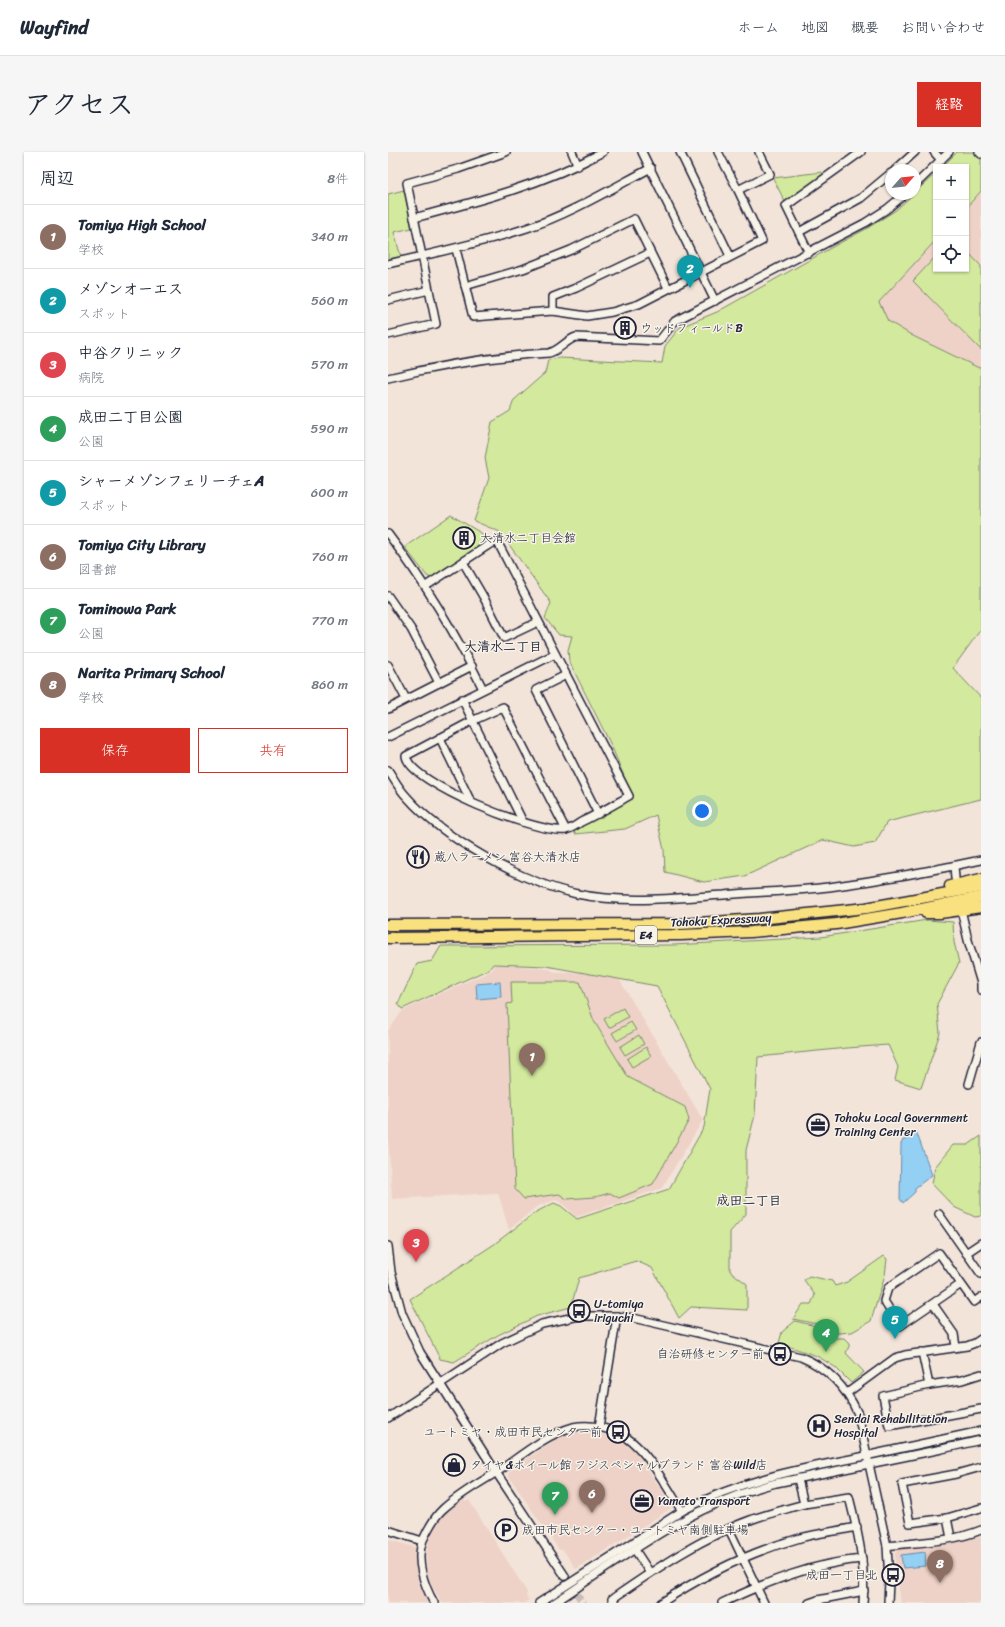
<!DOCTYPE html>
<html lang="ja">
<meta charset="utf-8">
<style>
:root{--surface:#fff;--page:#f6f6f7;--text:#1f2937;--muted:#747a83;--line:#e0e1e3;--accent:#d93025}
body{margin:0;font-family:Sriracha,"Klee One",sans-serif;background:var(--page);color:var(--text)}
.controls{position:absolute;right:12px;top:12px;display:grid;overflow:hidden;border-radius:0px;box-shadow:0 1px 3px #0004}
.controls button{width:36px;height:36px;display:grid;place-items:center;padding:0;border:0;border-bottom:1px solid var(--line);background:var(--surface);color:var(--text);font:20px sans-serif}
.compass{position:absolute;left:497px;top:12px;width:36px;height:36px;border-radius:50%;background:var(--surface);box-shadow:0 1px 3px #0004;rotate:63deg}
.you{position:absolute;left:314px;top:659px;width:14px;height:14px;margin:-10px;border:3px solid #fff;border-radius:50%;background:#1a73e8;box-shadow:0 0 0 6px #1a73e833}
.badge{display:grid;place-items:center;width:26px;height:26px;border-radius:50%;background:var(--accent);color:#fff;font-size:13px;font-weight:700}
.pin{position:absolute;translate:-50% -33px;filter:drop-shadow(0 1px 2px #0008)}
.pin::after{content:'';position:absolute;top:21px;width:14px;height:12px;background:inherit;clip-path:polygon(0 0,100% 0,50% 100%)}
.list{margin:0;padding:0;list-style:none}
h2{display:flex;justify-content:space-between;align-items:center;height:52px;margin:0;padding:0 16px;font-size:17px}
h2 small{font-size:13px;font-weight:400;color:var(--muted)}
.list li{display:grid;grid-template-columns:26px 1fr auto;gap:12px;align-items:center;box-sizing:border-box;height:64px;padding:0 16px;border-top:1px solid var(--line)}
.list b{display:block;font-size:15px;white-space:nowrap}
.list p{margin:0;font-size:13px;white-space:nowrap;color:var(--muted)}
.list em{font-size:13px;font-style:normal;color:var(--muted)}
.actions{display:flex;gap:8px;padding:12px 16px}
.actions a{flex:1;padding:9px 0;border:1px solid var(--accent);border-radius:0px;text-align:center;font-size:14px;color:var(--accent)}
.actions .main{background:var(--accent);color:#fff}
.icon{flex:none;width:22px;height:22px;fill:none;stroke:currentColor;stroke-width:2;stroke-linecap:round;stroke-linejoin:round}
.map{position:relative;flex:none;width:593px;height:1451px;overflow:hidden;border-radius:0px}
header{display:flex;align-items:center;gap:24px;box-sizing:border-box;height:56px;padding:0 20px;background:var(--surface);border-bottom:1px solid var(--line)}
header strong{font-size:19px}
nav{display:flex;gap:22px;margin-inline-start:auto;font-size:14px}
.intro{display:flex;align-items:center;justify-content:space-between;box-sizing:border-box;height:96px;padding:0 24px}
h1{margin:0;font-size:28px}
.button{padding:10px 18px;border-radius:0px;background:var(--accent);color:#fff;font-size:14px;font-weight:700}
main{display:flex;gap:24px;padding:0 24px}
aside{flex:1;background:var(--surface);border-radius:0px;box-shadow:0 1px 3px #0004}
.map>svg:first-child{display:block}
</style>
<header>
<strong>Wayfind</strong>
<nav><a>ホーム</a><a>地図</a><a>概要</a><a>お問い合わせ</a></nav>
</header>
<div class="intro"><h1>アクセス</h1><a class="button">経路</a></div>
<main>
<aside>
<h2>周辺<small>8件</small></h2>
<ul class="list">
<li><span class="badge" style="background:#8d6e63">1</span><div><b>Tomiya High School</b><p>学校</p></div><em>340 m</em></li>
<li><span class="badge" style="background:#0f9aa8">2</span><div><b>メゾンオーエス</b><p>スポット</p></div><em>560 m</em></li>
<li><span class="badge" style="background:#e0444e">3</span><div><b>中谷クリニック</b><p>病院</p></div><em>570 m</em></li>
<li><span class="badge" style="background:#2e9e5b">4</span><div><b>成田二丁目公園</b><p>公園</p></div><em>590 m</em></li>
<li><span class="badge" style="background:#0f9aa8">5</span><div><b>シャーメゾンフェリーチェA</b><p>スポット</p></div><em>600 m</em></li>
<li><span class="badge" style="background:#8d6e63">6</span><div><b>Tomiya City Library</b><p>図書館</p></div><em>760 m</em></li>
<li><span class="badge" style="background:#2e9e5b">7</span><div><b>Tominowa Park</b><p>公園</p></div><em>770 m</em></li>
<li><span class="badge" style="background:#8d6e63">8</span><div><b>Narita Primary School</b><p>学校</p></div><em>860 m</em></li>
</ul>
<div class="actions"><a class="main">保存</a><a>共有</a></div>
</aside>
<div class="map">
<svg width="593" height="1451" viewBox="0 0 593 1451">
<rect width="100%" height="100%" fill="#f3e4d9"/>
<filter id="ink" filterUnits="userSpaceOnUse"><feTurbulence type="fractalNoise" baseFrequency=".025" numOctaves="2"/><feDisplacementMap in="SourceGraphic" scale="8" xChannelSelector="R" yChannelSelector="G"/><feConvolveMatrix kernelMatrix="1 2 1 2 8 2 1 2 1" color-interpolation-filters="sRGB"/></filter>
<g filter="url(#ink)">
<g fill="#eed2c7">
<polygon points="593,39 593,215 591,216 525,184 499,169 491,150 548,88 548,117 578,117 578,56"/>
<polygon points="108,812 161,817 169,821 227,820 315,968 274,1036 188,1065 174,1051 167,1048 148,1055 121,1078 110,1041 4,1047 0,982 0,879 15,858 103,819"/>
<polygon points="189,1280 205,1280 223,1284 235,1290 246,1298 283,1352 282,1357 188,1417 175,1398 171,1398 120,1323 122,1319 165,1289 173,1284"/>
<polygon points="76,1348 78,1350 81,1348 139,1440 138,1444 141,1448 136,1451 54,1451 47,1439 42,1430 39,1417 38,1404 41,1388 48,1373 59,1359"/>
<polygon points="593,1385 593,1451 513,1451 507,1411 507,1401 510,1397"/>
<polygon points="0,1387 26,1395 28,1399 28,1419 31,1433 41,1451 0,1451"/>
</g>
<g fill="#d3e99d" stroke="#7a866c">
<polygon points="569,0 586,0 593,7 593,39 578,56 578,15 554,15"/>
<polygon points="434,20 437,23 397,50 385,26"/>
<polygon points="548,21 548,88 491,150 500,169 525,184 591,216 593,215 593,477 565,516 593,546 593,647 499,670 487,691 466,695 435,688 357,724 316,730 277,720 276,698 268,663 237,677 187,682 185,677 245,646 223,593 181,509 180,498 184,484 171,483 157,466 163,451 112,380 86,369 101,326 97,306 104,270 122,259 126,248 157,221 160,208 172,206 274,211 277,194 292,175 329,160 448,93 478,77 508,58"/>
<polygon points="16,38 24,76 6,80 13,105 0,107 0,42"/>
<polygon points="578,98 593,114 593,198 525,129 548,104 548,117 578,117"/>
<polygon points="63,363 103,387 43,426 39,424 18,397 18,394"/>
<polygon points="539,768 565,770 566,790 571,811 549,852 552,881 533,936 507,928 510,915 500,893 459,896 370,905 367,963 358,998 358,1062 342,1080 342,1119 359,1132 359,1158 303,1155 291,1166 264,1116 248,1109 191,1126 183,1155 149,1164 110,1183 66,1210 52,1207 22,1147 105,1093 148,1060 166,1051 173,1054 189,1067 281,1037 316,975 322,937 269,834 158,814 105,812 101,817 14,857 10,852 29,812 44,809 53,794 285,793 433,785"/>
<polygon points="123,830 192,830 206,869 240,925 297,955 301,968 265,1032 231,1046 222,1041 207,1045 179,1047 171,1042 136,1047 127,1037 119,852 124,851"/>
<polygon points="235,856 240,865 221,876 216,867"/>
<polygon points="243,870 248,878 229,889 224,881"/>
<polygon points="251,883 256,892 237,903 232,895"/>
<polygon points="258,895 263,904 244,915 239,907"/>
<polygon points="593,984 593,1064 587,1065 566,1055 544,1032 547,1015 565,993 580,993"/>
<polygon points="496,1104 499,1107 497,1123 483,1169 464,1180 438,1182 429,1172 405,1167 415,1152 423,1152 427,1143 416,1128 421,1124 444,1129 447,1134 459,1130"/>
<polygon points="407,1169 428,1174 439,1186 456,1186 462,1192 458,1201 476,1220 463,1231 447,1215 429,1204 391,1191 394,1180"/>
</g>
<g fill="#94cff4" stroke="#668aaa">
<polygon points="112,830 113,845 89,847 88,832"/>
<polygon points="525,979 528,979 544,1023 527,1036 527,1040 515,1051 512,1047 513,992 515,988 521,987"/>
<polygon points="537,1400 538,1414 515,1416 513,1403"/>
</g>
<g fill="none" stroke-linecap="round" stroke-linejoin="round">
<polyline stroke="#c9bdb9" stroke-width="7" stroke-dasharray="7 3.5" stroke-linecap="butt" points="177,1424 195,1451"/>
<g stroke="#22223b" stroke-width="10">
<g id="minor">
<polyline points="184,0 190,14"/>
<polyline points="254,0 327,149"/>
<polyline points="292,0 342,104"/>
<polyline points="546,0 553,8"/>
<polyline points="591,0 593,2"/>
<polyline points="507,18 527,0"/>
<polyline points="527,33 561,0"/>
<polyline points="350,38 382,22 371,0"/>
<path d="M26,66C91,49 156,32 215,0"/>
<polyline points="411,80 473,46 503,21"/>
<polyline points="68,97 85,165 165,159 199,164 224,160 251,152 374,89 350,38 330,0"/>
<polyline points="421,101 398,54 473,0"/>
<path d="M0,112C47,101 93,91 139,76C182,62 223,37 263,16"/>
<polyline points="77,134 135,117 183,98 246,67 280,136"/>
<polyline points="0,148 41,138"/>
<polyline points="165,159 165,145 188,136 262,101"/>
<polyline points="0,183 48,172 19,31 70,17 118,0"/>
<path d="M0,226C53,213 106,204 161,201C172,198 177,189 188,185L271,189L287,169L477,71L499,57L517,42"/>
<path d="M0,382C37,431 68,482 95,537"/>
<polyline points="75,410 96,446 116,486 150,470"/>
<path d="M38,434L99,394L109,389L241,644C225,653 210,662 193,670C188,673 182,678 177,678C150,682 22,632 18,604L84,569L115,555L178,678"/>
<polyline points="0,444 23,477 51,531"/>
<polyline points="0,513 18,547"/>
<polyline points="178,523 148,538 210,662"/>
<polyline points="74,547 135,670"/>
<polyline points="0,557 84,514"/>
<polyline points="0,585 167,502"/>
<polyline points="52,586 83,650"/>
<path d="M0,618C6,627 11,637 19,645C56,687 133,730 189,742C237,752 288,746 336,743C371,740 407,739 441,735C492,728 543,719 593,708"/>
<polyline points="566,714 567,726"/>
<polyline points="574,762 580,788 593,831 593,838"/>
<polyline points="581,932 593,890"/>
<polyline points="551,1062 593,1122"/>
<polyline points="0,1094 3,1120 14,1161 32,1200 108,1320 177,1424"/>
<polyline points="578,1101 593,1091"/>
<polyline points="573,1132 512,1174 496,1149 500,1136 551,1101 586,1150 593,1145"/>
<polyline points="545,1152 566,1182 568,1195"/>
<polyline points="534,1200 541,1233"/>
<polyline points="593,1222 574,1228 541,1233 495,1244 501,1274 593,1257"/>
<polyline points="459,1241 507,1206 517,1203 579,1194 587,1191 593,1187"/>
<path d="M0,1266L114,1191L154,1172L191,1164H227L245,1166L413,1205C440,1216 458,1235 470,1262L499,1394L501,1429L500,1451"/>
<polyline points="211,1275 229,1164"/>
<polyline points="593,1315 568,1322 514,1332 522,1371 559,1366 593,1356"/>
<path d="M416,1352L461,1345C470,1380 478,1415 475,1451"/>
<polyline points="559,1366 563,1386"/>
<polyline points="341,1377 376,1451"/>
<polyline points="0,1378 34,1389"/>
<path d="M499,1394C529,1390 564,1390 593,1378"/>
<polyline points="247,1398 262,1421"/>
<polyline points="430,1448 476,1439"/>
<path d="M46,1451C36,1433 27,1408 35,1388C40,1377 46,1365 55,1357C72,1341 95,1329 115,1316C136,1301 160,1282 185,1275C200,1272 216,1275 230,1281C256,1291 279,1336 294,1359"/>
<path d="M151,1451L294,1359C350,1329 406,1318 468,1306C510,1297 551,1288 593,1279"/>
<path d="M166,1451C236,1405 305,1351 388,1331L554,1297L593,1288"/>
<path d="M227,1451L224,1447C269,1416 314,1385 365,1367C382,1361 399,1357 416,1352L410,1327"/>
<path d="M273,1451C317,1422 361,1400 412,1386C430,1381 450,1379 469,1375"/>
<path d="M334,1451C378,1430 426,1411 474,1407"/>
<polyline points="421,1451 430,1448 431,1451"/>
</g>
</g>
<g stroke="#22223b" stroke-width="13">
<g id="highway">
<polyline points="562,734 593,727"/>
<polyline points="538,761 552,761 593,755"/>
<polyline points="0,773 294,772 371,767 478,756 593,735"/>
<polyline points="0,786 293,783 363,780 448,772 514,761 593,745"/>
</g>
</g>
<use href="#minor" stroke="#f7f3e8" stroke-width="7"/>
<use href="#highway" stroke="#fae180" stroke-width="10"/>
</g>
</g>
<defs>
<g id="building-ring" transform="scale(1.15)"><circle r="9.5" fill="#f7f3e8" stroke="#22223b" stroke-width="1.5"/><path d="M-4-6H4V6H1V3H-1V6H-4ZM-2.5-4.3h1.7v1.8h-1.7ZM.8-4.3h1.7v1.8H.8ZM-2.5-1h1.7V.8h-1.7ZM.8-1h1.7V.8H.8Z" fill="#22223b"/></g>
<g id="restaurant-ring" transform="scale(1.15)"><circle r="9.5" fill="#f7f3e8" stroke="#22223b" stroke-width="1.5"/><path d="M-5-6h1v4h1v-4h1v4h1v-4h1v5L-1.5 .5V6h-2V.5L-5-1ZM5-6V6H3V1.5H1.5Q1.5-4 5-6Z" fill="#22223b"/></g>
<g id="office-ring" transform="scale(1.15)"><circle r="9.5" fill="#f7f3e8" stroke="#22223b" stroke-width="1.5"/><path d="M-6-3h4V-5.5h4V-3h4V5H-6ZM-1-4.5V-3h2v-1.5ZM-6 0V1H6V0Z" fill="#22223b"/></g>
<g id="bus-ring" transform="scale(1.15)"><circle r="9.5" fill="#f7f3e8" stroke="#22223b" stroke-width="1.5"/><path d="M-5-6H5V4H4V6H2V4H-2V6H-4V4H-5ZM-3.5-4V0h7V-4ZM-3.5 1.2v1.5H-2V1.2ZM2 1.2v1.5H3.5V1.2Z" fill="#22223b"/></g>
<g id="hospital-ring" transform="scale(1.15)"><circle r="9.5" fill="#f7f3e8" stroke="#22223b" stroke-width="1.5"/><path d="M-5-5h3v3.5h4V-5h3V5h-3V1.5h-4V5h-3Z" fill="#22223b"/></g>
<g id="shop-ring" transform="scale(1.15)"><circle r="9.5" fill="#f7f3e8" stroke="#22223b" stroke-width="1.5"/><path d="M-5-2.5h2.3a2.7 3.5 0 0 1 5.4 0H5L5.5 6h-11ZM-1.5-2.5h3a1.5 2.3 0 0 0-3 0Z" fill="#22223b"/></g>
<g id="parking-ring" transform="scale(1.15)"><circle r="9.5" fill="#f7f3e8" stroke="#22223b" stroke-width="1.5"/><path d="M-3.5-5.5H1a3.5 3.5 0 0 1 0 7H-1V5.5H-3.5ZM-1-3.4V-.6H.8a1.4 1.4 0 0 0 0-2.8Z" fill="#22223b"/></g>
</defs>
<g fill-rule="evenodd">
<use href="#building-ring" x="237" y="176"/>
<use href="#building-ring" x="76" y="386"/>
<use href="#restaurant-ring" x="30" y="705"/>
<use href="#office-ring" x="430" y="973"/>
<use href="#bus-ring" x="191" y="1159"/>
<use href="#bus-ring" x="392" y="1202"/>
<use href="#hospital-ring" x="431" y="1274"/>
<use href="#bus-ring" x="230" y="1280"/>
<use href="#shop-ring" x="66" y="1313"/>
<use href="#office-ring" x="254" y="1349"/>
<use href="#parking-ring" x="118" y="1378"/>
<use href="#bus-ring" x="505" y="1423"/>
</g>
<g text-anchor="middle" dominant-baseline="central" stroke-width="3" stroke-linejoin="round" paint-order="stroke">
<rect fill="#f7f3e8" stroke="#62616f" stroke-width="1" x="247" y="774" width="22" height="18" rx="3"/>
<g font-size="11" font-weight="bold" fill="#22223b">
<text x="258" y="783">E4</text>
</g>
<g font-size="12" fill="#22223b" stroke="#f7f3e8" text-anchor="start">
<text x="252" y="176">ウッドフィールドB</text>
<text x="92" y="386">大清水二丁目会館</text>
<text x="46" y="705">蔵八ラーメン 富谷大清水店</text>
<text x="446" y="966">Tohoku Local Government<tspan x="446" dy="14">Training Center</tspan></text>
<text x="206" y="1152">U-tomiya<tspan x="206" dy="14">iriguchi</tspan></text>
<text x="376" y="1202" text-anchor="end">自治研修センター前</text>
<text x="446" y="1267">Sendai Rehabilitation<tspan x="446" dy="14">Hospital</tspan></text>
<text x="214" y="1280" text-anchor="end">ユートミヤ・成田市民センター前</text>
<text x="82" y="1313">タイヤ&amp;ホイール館 フジスペシャルブランド 富谷Wild店</text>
<text x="270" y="1349">Yamato Transport</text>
<text x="134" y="1378">成田市民センター・ユートミヤ南側駐車場</text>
<text x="490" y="1423" text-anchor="end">成田一丁目北</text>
</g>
<g font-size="12" fill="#22223b" stroke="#f7f3e8">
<text transform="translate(333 768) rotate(-3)">Tohoku Expressway</text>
</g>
<g font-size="13" font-weight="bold" fill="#22223b" stroke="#f7f3e8">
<text x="115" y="494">大清水二丁目</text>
<text x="361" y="1048">成田二丁目</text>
</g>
</g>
</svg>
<div class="controls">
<button>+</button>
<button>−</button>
<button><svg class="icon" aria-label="locate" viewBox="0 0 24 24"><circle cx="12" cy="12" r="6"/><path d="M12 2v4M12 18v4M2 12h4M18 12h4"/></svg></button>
</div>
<svg class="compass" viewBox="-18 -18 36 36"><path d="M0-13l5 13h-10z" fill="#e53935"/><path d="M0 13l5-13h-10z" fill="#747a83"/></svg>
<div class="you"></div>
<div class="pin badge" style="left:144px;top:924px;background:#8d6e63">1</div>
<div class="pin badge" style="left:302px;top:136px;background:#0f9aa8">2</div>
<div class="pin badge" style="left:28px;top:1110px;background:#e0444e">3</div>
<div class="pin badge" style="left:438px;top:1200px;background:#2e9e5b">4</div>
<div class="pin badge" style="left:507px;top:1187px;background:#0f9aa8">5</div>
<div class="pin badge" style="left:204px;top:1361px;background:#8d6e63">6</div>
<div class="pin badge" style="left:167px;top:1363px;background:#2e9e5b">7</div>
<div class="pin badge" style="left:552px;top:1431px;background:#8d6e63">8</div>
</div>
</main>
